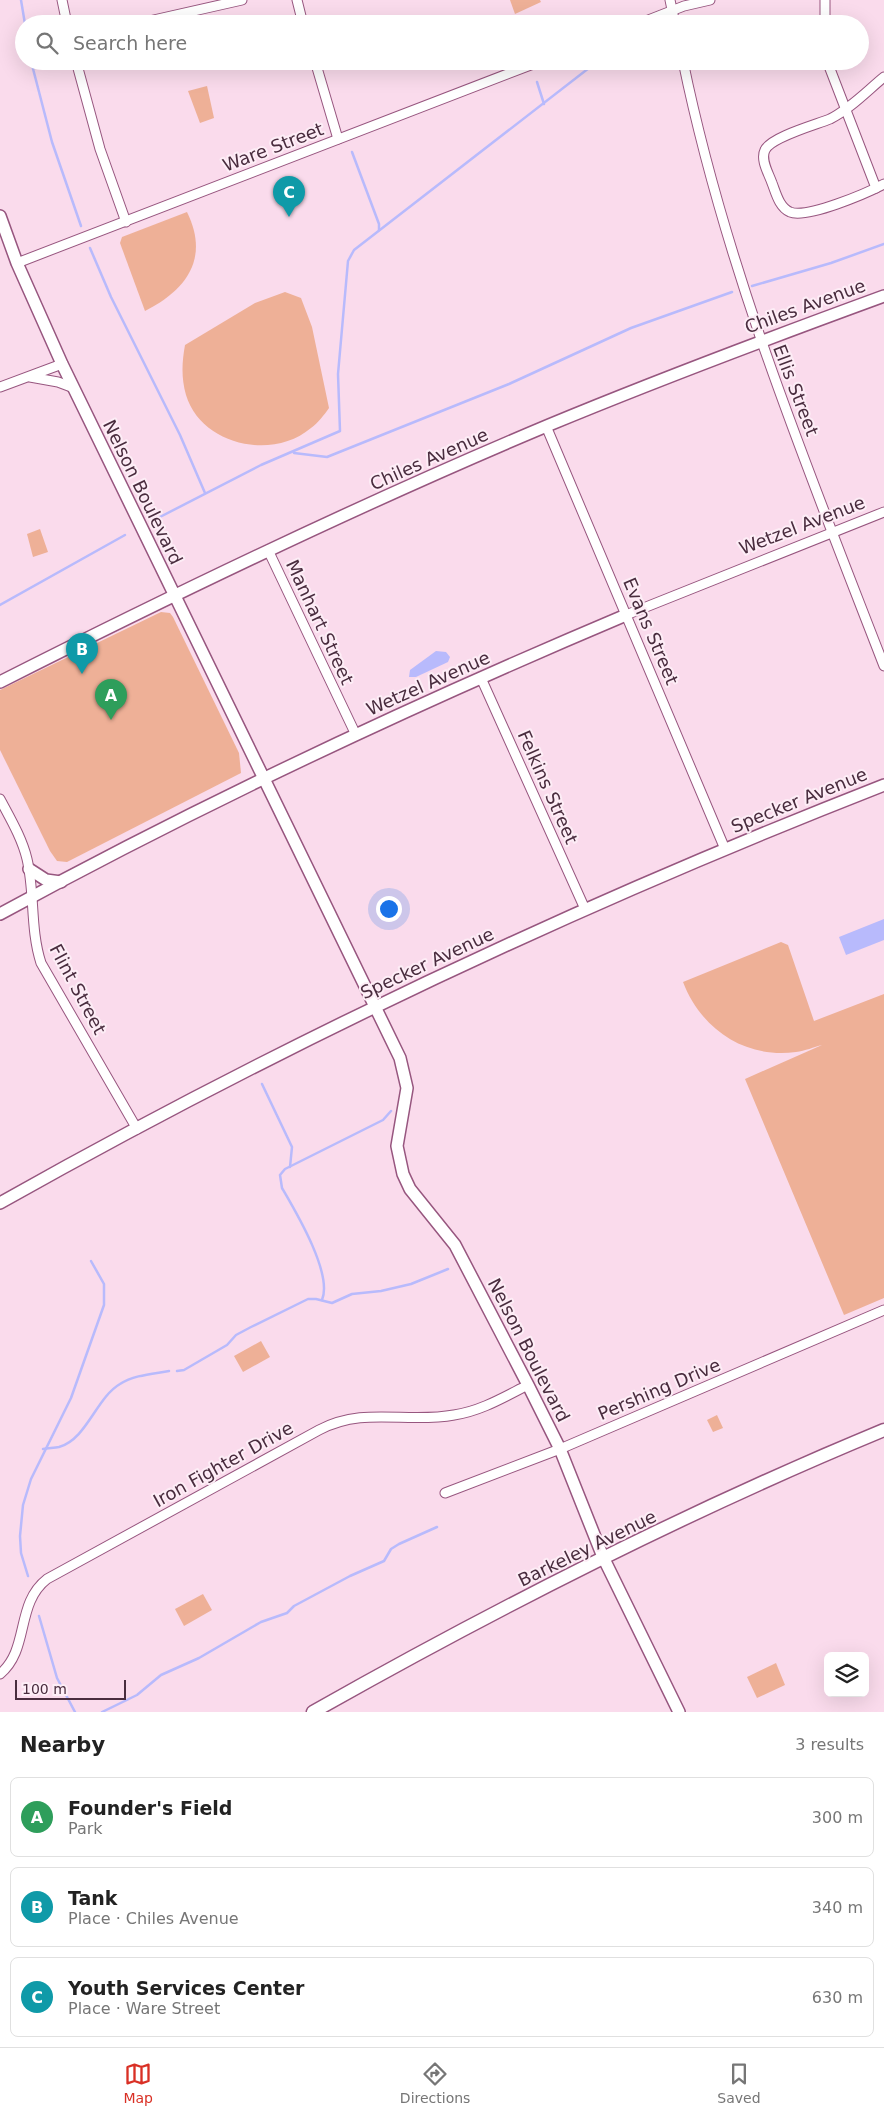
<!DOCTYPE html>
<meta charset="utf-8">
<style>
:root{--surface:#fff;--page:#f2f2f2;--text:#222;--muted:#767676;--line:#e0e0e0;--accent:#d93025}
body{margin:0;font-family:"DejaVu Sans",sans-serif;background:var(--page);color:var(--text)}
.controls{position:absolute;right:15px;bottom:15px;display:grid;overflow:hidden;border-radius:8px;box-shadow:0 5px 20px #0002}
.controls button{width:45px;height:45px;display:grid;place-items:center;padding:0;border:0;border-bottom:1px solid var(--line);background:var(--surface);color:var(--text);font:25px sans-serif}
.scale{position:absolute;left:15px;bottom:12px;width:111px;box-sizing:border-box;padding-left:5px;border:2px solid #492c3e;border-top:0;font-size:14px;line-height:18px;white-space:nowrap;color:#492c3e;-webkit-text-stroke:4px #fdedf6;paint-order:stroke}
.you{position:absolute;left:388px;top:908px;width:18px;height:18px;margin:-12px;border:4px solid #fff;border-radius:50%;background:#1a73e8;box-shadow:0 0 0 8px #1a73e833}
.badge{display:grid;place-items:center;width:32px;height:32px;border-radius:50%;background:var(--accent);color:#fff;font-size:16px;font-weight:700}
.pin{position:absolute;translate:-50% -41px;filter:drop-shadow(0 1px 2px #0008)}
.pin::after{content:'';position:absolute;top:26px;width:18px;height:15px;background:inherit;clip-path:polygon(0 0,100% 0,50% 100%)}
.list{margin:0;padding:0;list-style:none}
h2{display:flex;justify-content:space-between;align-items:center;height:65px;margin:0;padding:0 20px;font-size:21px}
h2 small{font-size:16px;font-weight:400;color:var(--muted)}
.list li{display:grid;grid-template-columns:32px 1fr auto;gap:15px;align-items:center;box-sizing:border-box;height:80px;margin:0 10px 10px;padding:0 10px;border:1px solid var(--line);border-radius:8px}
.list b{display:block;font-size:19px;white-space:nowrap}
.list p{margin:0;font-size:16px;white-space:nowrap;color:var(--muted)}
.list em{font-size:16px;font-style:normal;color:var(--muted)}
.icon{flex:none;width:28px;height:28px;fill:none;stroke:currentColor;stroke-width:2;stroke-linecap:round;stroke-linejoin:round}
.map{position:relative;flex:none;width:884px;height:1712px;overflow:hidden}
.search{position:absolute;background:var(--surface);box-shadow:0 5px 20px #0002;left:15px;right:15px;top:15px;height:55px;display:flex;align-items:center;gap:12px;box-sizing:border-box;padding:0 18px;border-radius:28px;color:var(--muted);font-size:19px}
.sheet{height:335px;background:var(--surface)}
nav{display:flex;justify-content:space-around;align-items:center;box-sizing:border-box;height:70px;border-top:1px solid var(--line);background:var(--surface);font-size:14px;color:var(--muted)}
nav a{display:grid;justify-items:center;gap:2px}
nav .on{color:var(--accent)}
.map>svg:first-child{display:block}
</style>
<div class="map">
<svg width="884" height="1712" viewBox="0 0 884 1712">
<rect width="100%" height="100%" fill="#fadbec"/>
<g fill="#eeb097">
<polygon points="510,0 540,0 541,2 515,14"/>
<polygon points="395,16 397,24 375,24 375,22"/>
<polygon points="207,86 214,118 200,123 188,91"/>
<path d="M187,212C210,259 186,290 145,311L120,243L122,237Z"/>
<path d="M285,292L301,298L312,327L329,408C324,415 318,423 311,428C272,461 201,445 186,395C181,377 182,362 185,345L255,303Z"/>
<polygon points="40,529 48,552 33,557 27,534"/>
<polygon points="161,612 170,613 173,617 239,753 241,773 67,862 57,861 50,851 0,750 0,690"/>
<path d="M781,942L788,945L814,1021L884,994V1298L844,1315L745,1079L822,1045C814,1047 805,1051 796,1052C745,1059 701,1029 683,982Z"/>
<polygon points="261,1341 270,1357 243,1372 234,1356"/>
<polygon points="717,1415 723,1428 713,1432 707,1420"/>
<polygon points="203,1594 212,1610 184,1626 175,1609"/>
<polygon points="776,1663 785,1685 757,1698 747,1677"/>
</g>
<g fill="#b8bafc">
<polygon points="436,651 446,652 450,657 448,662 416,677 409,677 410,670"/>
<polygon points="884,919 884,940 846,955 839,937"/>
</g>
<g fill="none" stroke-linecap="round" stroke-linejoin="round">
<g stroke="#b8bafc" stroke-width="2.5">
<polyline points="21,0 25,24"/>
<polyline points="31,61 52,142 81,226"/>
<polyline points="537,82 544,104"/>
<polyline points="352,152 379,224 379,230"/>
<polyline points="90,248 111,297 180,435 205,493"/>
<polyline points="752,286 831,263 884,244"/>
<polyline points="294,453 327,457 509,384 631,328 732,292"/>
<polyline points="158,518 261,465 340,431 338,374 348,261 354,250 598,61"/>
<polyline points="0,605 125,535"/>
<polyline points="262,1084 292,1147 290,1167"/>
<path d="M322,1300C333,1274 296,1212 282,1188L280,1175L285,1169L383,1120L391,1111"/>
<polyline points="177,1371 184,1370 227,1345 236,1335 251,1327 308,1299 316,1299 332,1303 352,1294 381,1291 411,1284 448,1269"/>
<path d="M43,1449C48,1448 54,1448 59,1447C87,1439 96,1398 120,1384C134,1375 152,1374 169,1371"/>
<polyline points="28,1576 21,1553 20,1536 23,1505 31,1479 71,1398 104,1305 104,1284 91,1261"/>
<polyline points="39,1616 57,1678 75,1712"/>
<polyline points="102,1712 137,1695 161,1675 199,1658 261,1622 287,1613 294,1606 350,1576 384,1561 391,1549 399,1544 437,1527"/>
</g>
<g stroke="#97567f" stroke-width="11">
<g id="minor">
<polyline points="62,0 67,24"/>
<polyline points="297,0 303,24"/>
<polyline points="670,0 675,24"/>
<polyline points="136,24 242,0"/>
<polyline points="638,24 684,6 710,0"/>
<polyline points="825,24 825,0"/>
<polyline points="76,61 100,149 126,222"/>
<polyline points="315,61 338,139"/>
<path d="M683,61C726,270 807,467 884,666"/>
<polyline points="827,61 876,188"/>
<path d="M884,77C867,91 850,109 830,119C815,125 771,137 765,150C760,160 769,174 772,183C776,193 779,207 790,212C807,219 867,193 884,184"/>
<polyline points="17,263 541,61"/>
<polyline points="30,377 58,382 74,388"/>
<polyline points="0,387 62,364"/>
<polyline points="546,426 725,849"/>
<polyline points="268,550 356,735"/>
<polyline points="626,615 884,512"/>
<polyline points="481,678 585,909"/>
<path d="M0,799C10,818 22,838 27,859C35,893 30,929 41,963L137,1129"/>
<polyline points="445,1493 560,1449 884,1310"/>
<path d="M0,1674C30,1649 15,1604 47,1579L319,1430C365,1406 406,1424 454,1415C481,1411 504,1397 528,1385"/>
</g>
</g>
<g stroke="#97567f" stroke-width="14">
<g id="tertiary">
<polyline points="0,216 17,263 62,364 400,1058 407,1088 397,1146 403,1174 410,1189 455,1245 528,1385 560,1449 603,1557 679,1712"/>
<path d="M0,682C180,591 363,503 549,425C660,379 772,337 884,296"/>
<polyline points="29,869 46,880 61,882"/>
<path d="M0,914C203,803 413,705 626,615"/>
<path d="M0,1203C284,1043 580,904 884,785"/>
</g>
</g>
<g stroke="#97567f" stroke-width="15">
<path id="secondary" d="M313,1712C497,1608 688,1511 884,1430"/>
</g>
<use href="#minor" stroke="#fff" stroke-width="9"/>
<use href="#tertiary" stroke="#fff" stroke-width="11"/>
<use href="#secondary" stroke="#fff" stroke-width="12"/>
</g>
<g text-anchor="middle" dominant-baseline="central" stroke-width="4" stroke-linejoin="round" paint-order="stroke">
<g font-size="18" fill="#492c3e" stroke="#fdedf6">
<text transform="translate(273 147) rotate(-21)">Ware Street</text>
<text transform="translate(805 306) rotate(-20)">Chiles Avenue</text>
<text transform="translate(796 390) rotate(69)">Ellis Street</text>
<text transform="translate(429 459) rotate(-24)">Chiles Avenue</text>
<text transform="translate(143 492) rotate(64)">Nelson Boulevard</text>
<text transform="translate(802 525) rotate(-21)">Wetzel Avenue</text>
<text transform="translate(320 622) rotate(65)">Manhart Street</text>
<text transform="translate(651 631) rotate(67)">Evans Street</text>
<text transform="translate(428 683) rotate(-24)">Wetzel Avenue</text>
<text transform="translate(548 787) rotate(66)">Felkins Street</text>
<text transform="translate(799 800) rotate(-22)">Specker Avenue</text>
<text transform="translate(427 963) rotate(-25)">Specker Avenue</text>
<text transform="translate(78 989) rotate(62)">Flint Street</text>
<text transform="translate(529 1350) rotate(63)">Nelson Boulevard</text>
<text transform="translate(659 1389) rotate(-23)">Pershing Drive</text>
<text transform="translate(223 1464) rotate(-29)">Iron Fighter Drive</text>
<text transform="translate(587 1548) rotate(-26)">Barkeley Avenue</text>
</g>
</g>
</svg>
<div class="controls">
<button><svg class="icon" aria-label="layers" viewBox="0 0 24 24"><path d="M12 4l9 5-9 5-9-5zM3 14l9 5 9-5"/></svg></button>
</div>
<div class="scale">100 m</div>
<div class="you"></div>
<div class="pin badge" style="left:111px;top:720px;background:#2e9e5b">A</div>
<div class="pin badge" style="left:82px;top:674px;background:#0f9aa8">B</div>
<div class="pin badge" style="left:289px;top:217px;background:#0f9aa8">C</div>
<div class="search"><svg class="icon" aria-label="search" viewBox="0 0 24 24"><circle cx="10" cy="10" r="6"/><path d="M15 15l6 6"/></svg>Search here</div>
</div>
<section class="sheet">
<h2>Nearby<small>3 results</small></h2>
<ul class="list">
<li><span class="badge" style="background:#2e9e5b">A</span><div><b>Founder's Field</b><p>Park</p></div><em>300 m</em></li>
<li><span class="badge" style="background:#0f9aa8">B</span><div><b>Tank</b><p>Place · Chiles Avenue</p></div><em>340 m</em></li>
<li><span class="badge" style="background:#0f9aa8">C</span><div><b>Youth Services Center</b><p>Place · Ware Street</p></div><em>630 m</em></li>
</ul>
</section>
<nav>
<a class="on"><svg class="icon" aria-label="map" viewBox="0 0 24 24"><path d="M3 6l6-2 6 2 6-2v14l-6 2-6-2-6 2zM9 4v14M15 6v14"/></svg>Map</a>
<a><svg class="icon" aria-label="directions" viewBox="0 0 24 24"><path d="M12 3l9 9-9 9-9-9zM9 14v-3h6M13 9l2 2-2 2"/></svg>Directions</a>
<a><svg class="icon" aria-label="saved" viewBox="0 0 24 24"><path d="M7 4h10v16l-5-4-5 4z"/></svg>Saved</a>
</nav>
